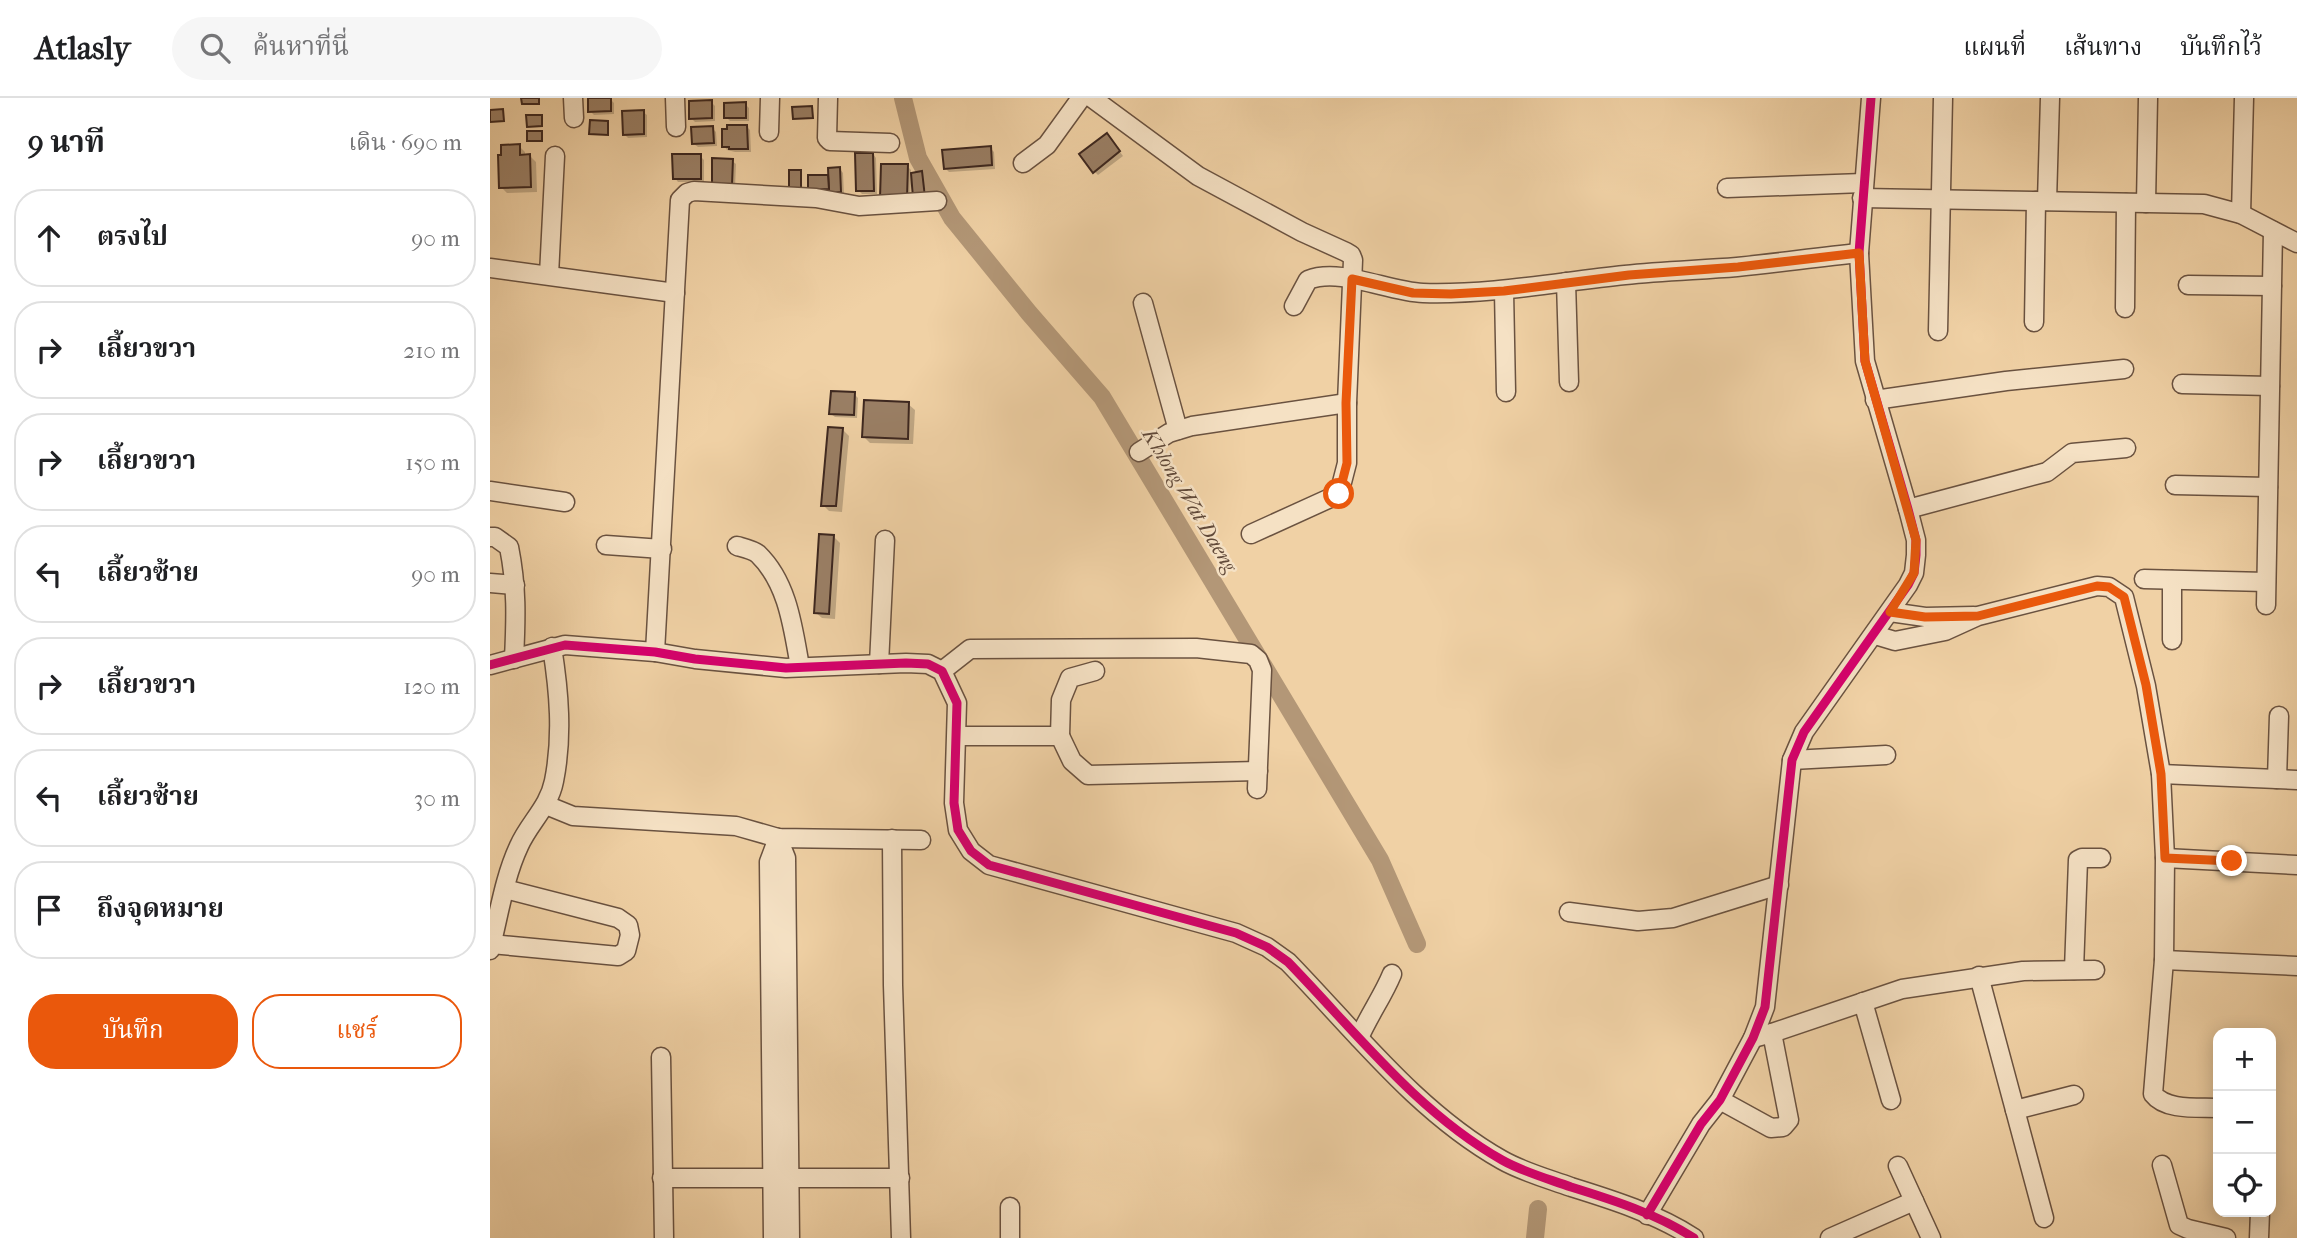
<!DOCTYPE html>
<html lang="th">
<meta charset="utf-8">
<style>
:root{--surface:#fff;--page:#f6f6f6;--text:#202124;--muted:#757577;--line:#e0e0e0;--accent:#ea580c}
body{margin:0;font-family:"IM FELL French Canon","Noto Serif Thai",serif;background:var(--page);color:var(--text)}
.controls{position:absolute;right:21px;bottom:21px;display:grid;overflow:hidden;border-radius:14px;box-shadow:0 4px 18px #0003}
.controls button{width:63px;height:63px;display:grid;place-items:center;padding:0;border:0;border-bottom:2px solid var(--line);background:var(--surface);color:var(--text);font:35px sans-serif}
.stop{position:absolute;width:21px;height:21px;margin:-16px;border:5px solid #ea580c;border-radius:50%;background:#fff}
.stop.end{background:#ea580c;border-color:#fff;box-shadow:0 2px 7px #0008}
.list{margin:0;padding:0;list-style:none}
h2{display:flex;justify-content:space-between;align-items:center;height:91px;margin:0;padding:0 28px;font-size:30px}
h2 small{font-size:23px;font-weight:400;color:var(--muted)}
.list li{display:grid;grid-template-columns:46px 1fr auto;gap:21px;align-items:center;box-sizing:border-box;height:98px;margin:0 14px 14px;padding:0 14px;border:2px solid var(--line);border-radius:28px}
.list b{display:block;font-size:26px;white-space:nowrap}
.list em{font-size:23px;font-style:normal;color:var(--muted)}
.actions{display:flex;gap:14px;padding:21px 28px}
.actions a{flex:1;padding:16px 0;border:2px solid var(--accent);border-radius:28px;text-align:center;font-size:24px;color:var(--accent)}
.actions .main{background:var(--accent);color:#fff}
.icon{flex:none;width:38px;height:38px;fill:none;stroke:currentColor;stroke-width:2;stroke-linecap:round;stroke-linejoin:round}
.map{position:relative;flex:none;width:1807px;height:1140px;overflow:hidden}
header{display:flex;align-items:center;gap:42px;box-sizing:border-box;height:98px;padding:0 35px;background:var(--surface);border-bottom:2px solid var(--line)}
header strong{font-size:33px}
nav{display:flex;gap:38px;margin-inline-start:auto;font-size:24px}
.search{width:490px;height:63px;background:var(--page);display:flex;align-items:center;gap:18px;box-sizing:border-box;padding:0 24px;border-radius:38px;color:var(--muted);font-size:26px}
main{display:flex}
aside{flex:1;background:var(--surface)}
.map>svg:first-child{display:block}
</style>
<header>
<strong>Atlasly</strong>
<div class="search"><svg class="icon" aria-label="search" viewBox="0 0 24 24"><circle cx="10" cy="10" r="6"/><path d="M15 15l6 6"/></svg>ค้นหาที่นี่</div>
<nav><a>แผนที่</a><a>เส้นทาง</a><a>บันทึกไว้</a></nav>
</header>
<main>
<aside>
<h2>9 นาที<small>เดิน · 690 m</small></h2>
<ul class="list">
<li><svg class="icon" aria-label="ahead" viewBox="0 0 24 24"><path d="M12 20V5M6 11l6-6 6 6"/></svg><div><b>ตรงไป</b></div><em>90 m</em></li>
<li><svg class="icon" aria-label="right" viewBox="0 0 24 24"><path d="M7 20v-9h11M14 6l5 5-5 5"/></svg><div><b>เลี้ยวขวา</b></div><em>210 m</em></li>
<li><svg class="icon" aria-label="right" viewBox="0 0 24 24"><path d="M7 20v-9h11M14 6l5 5-5 5"/></svg><div><b>เลี้ยวขวา</b></div><em>150 m</em></li>
<li><svg class="icon" aria-label="left" viewBox="0 0 24 24"><path d="M17 20v-9H6M10 6l-5 5 5 5"/></svg><div><b>เลี้ยวซ้าย</b></div><em>90 m</em></li>
<li><svg class="icon" aria-label="right" viewBox="0 0 24 24"><path d="M7 20v-9h11M14 6l5 5-5 5"/></svg><div><b>เลี้ยวขวา</b></div><em>120 m</em></li>
<li><svg class="icon" aria-label="left" viewBox="0 0 24 24"><path d="M17 20v-9H6M10 6l-5 5 5 5"/></svg><div><b>เลี้ยวซ้าย</b></div><em>30 m</em></li>
<li><svg class="icon" aria-label="arrive" viewBox="0 0 24 24"><path d="M6 21V4h12l-3 4 3 4H6"/></svg><div><b>ถึงจุดหมาย</b></div></li>
</ul>
<div class="actions"><a class="main">บันทึก</a><a>แชร์</a></div>
</aside>
<div class="map">
<svg width="1807" height="1140" viewBox="0 0 1807 1140">
<rect width="100%" height="100%" fill="#f0d1a5"/>
<filter id="stains"><feTurbulence type="fractalNoise" baseFrequency=".00286" numOctaves="4"/><feColorMatrix values="0 0 0 0 .2 0 0 0 0 .09 0 0 0 0 .02 0 0 0 .5 -.17"/></filter>
<radialGradient id="worn" r=".72"><stop offset=".6" stop-color="#630" stop-opacity="0"/><stop offset="1" stop-color="#630" stop-opacity=".3"/></radialGradient>
<g fill="#0003">
<polygon points="120,1 124,5 124,16 104,17 100,13"/>
<polygon points="221,4 225,8 225,23 205,24 201,20"/>
<polygon points="255,6 259,10 259,23 240,23 236,19"/>
<polygon points="153,14 157,17 157,39 138,40 134,36"/>
<polygon points="256,28 260,32 261,54 245,54 237,52 234,48"/>
<polygon points="222,30 226,34 227,48 208,49 204,46"/>
<polygon points="620,41 633,58 608,77 604,73"/>
<polygon points="29,48 35,54 35,58 40,58 46,64 47,94 17,95 11,89"/>
<polygon points="500,50 504,54 505,71 459,74 455,70"/>
<polygon points="383,56 386,60 387,96 372,96 368,92"/>
<polygon points="210,58 214,62 214,84 188,84 185,80"/>
<polygon points="242,63 246,66 245,90 227,89"/>
<polygon points="393,67 417,68 421,72 421,76 432,75 436,79 438,102 423,84 421,84 420,104"/>
<polygon points="350,71 353,75 354,97 344,98 340,92 322,93 338,79 340,81"/>
<polygon points="364,296 368,300 367,320 345,319 341,316"/>
<polygon points="418,306 425,312 423,346 380,345 374,339"/>
<polygon points="353,332 359,338 352,414 339,413 333,407"/>
<polygon points="344,439 350,445 345,521 332,520 325,514"/>
</g>
<g fill="none" stroke-linecap="round" stroke-linejoin="round">
<g stroke="#b39777" stroke-width="18">
<polyline points="413,0 428,60 462,120 539,215 612,299 890,762 927,846"/>
<polyline points="1045,1140 1048,1111"/>
</g>
</g>
<g fill="#9a7f65" stroke="#3d271f" stroke-width="2">
<polygon points="31,0 49,0 49,6 32,6"/>
<polygon points="98,0 121,0 121,13 98,14"/>
<polygon points="222,2 222,20 199,21 199,3"/>
<polygon points="256,4 256,20 234,20 234,5"/>
<polygon points="322,8 323,20 303,21 302,9"/>
<polygon points="13,11 14,23 0,24 0,12"/>
<polygon points="154,12 154,36 133,37 132,13"/>
<polygon points="36,17 52,17 52,28 37,29"/>
<polygon points="100,22 118,23 118,37 99,36"/>
<polygon points="237,27 257,27 258,51 239,51 239,49 232,49 232,31 237,31"/>
<polygon points="223,28 224,45 202,46 201,29"/>
<rect x="37" y="33" width="15" height="10"/>
<polygon points="617,35 630,53 603,75 589,56"/>
<polygon points="30,46 30,57 40,56 41,89 9,90 8,57 11,57 11,47"/>
<polygon points="501,48 502,67 454,71 452,52"/>
<polygon points="365,55 383,55 384,93 366,93"/>
<polygon points="182,56 211,56 211,81 183,81"/>
<polygon points="222,60 243,61 242,87 222,86"/>
<polygon points="391,66 418,66 417,101 390,100"/>
<polygon points="350,69 351,94 339,95 338,70"/>
<rect x="299" y="72" width="12" height="20"/>
<polygon points="432,73 435,99 423,100 421,75"/>
<polygon points="318,77 338,77 339,91 318,92"/>
<polygon points="341,293 365,294 364,317 339,316"/>
<polygon points="374,302 419,304 418,341 372,339"/>
<polygon points="338,329 353,330 346,408 331,408"/>
<polygon points="329,436 344,437 339,516 324,515"/>
</g>
<g fill="none" stroke-linecap="round" stroke-linejoin="round">
<g stroke="#6a5240" stroke-width="21">
<g id="minor">
<polyline points="83,0 84,20"/>
<polyline points="185,0 186,29"/>
<polyline points="338,0 337,40 340,43 400,45"/>
<polyline points="602,0 708,78 812,134 856,154 861,157 863,162 857,305 857,365 849,396 761,436"/>
<polyline points="279,34 280,0"/>
<polyline points="533,65 557,47 591,0"/>
<polyline points="1237,90 1373,85"/>
<polyline points="1372,100 1714,106 1751,116 1807,145"/>
<polyline points="1557,103 1560,0"/>
<polyline points="1656,105 1658,0"/>
<polyline points="1751,116 1754,0"/>
<polyline points="0,170 185,195"/>
<polyline points="59,177 65,58"/>
<polyline points="1076,184 1079,284"/>
<polyline points="1698,187 1782,188"/>
<polyline points="1014,193 1016,294"/>
<polyline points="653,205 688,332"/>
<path d="M804,208L818,182C850,169 899,194 933,195C1001,197 1067,184 1135,177C1172,173 1210,172 1247,169C1288,165 1328,159 1369,155"/>
<polyline points="1635,210 1636,105"/>
<polyline points="1544,224 1546,103"/>
<polyline points="1448,233 1453,0"/>
<polyline points="1692,286 1780,288"/>
<polyline points="1385,302 1516,283 1634,271"/>
<polyline points="649,354 679,335 702,328 857,305"/>
<polyline points="1685,387 1778,389"/>
<polyline points="0,393 75,404"/>
<polyline points="1418,411 1557,374 1582,355 1636,350"/>
<path d="M0,439H5L19,449C27,489 26,520 24,561"/>
<polyline points="116,447 172,451"/>
<path d="M247,448C254,450 263,452 268,456C298,485 303,530 310,569"/>
<polyline points="1654,481 1776,484"/>
<polyline points="1682,482 1682,542"/>
<polyline points="0,485 25,487"/>
<polyline points="1776,507 1783,133"/>
<polyline points="1400,514 1435,519 1484,518"/>
<path d="M1385,537L1405,543L1455,533L1488,518L1607,488L1619,489L1634,499L1656,588L1671,676L1675,760L1674,862L1663,996C1676,1013 1709,1009 1728,1010"/>
<polyline points="165,554 190,102 197,95 204,93 326,100 369,108 447,103"/>
<polyline points="389,566 395,442"/>
<path d="M0,567L75,547L165,554L205,561L296,570L416,565L438,566L452,573L467,605L464,705L468,732L481,753L499,767L746,835L777,849L798,864C866,934 927,1014 1012,1062C1033,1074 1059,1081 1081,1089C1123,1102 1167,1116 1204,1140"/>
<polyline points="452,573 480,551 706,550 761,556 768,562 772,572 767,691"/>
<polyline points="467,638 570,638 582,663 598,677 768,673"/>
<polyline points="570,638 571,602 580,580 605,573"/>
<polyline points="1302,662 1396,657"/>
<polyline points="1671,676 1807,682"/>
<polyline points="1787,681 1789,618"/>
<polyline points="56,707 83,718 246,728 288,740 431,742"/>
<polyline points="288,740 296,760 300,1140"/>
<polyline points="402,741 403,887 411,1140"/>
<polyline points="1675,760 1807,767"/>
<polyline points="1079,814 1148,823 1183,820 1289,787"/>
<polyline points="1,846 128,858 136,853 140,837 138,827 128,820 15,791"/>
<path d="M0,852C9,817 14,780 29,748C39,725 59,709 64,683C73,638 69,593 62,549"/>
<polyline points="1674,862 1807,868"/>
<polyline points="1584,872 1588,762 1592,760 1611,760"/>
<polyline points="1489,878 1554,1120"/>
<polyline points="1373,904 1401,1002"/>
<path d="M869,940C879,917 893,898 902,876"/>
<polyline points="1263,940 1282,935 1412,891 1533,873 1605,872"/>
<polyline points="171,959 174,1140"/>
<polyline points="1230,1002 1281,1030 1293,1029 1299,1022 1282,935"/>
<polyline points="1525,1012 1584,997"/>
<polyline points="1672,1067 1689,1127 1698,1131 1736,1140"/>
<polyline points="1408,1068 1441,1140"/>
<polyline points="172,1080 410,1080"/>
<polyline points="1157,1117 1211,1026 1230,1002 1263,940 1275,909 1302,662 1314,634 1418,487 1424,475 1426,457 1426,442 1418,411 1375,263 1369,155 1381,0"/>
<polyline points="283,1140 279,764 288,740"/>
<polyline points="520,1140 520,1109"/>
<polyline points="1340,1140 1424,1103"/>
<polyline points="1769,1140 1770,1114"/>
</g>
</g>
<use href="#minor" stroke="#f5e1c4" stroke-width="18"/>
<g stroke="#f5e1c4" stroke-width="13">
<g id="cycleway">
<path d="M0,567L75,547L165,554L205,561L296,570L416,565L438,566L452,573L467,605L464,705L468,732L481,753L499,767L746,835L777,849L798,864C866,934 927,1014 1012,1062C1033,1074 1059,1081 1081,1089C1123,1102 1167,1116 1204,1140"/>
<polyline points="1157,1117 1211,1026 1230,1002 1263,940 1275,909 1302,662 1314,634 1418,487 1424,475 1426,457 1426,442 1418,411 1375,263 1369,155 1381,0"/>
</g>
</g>
<use href="#cycleway" stroke="#d6006c" stroke-width="9"/>
</g>
<g fill="none" stroke-linecap="round" stroke-linejoin="round">
<polyline stroke="#ea580c" stroke-width="9" points="849,396 857,365 856,305 862,181 923,195 961,196 1014,193 1139,177 1248,169 1369,155 1375,263 1426,442 1424,475 1400,514 1435,519 1488,518 1607,488 1619,489 1634,499 1656,587 1671,676 1675,760 1742,763"/>
</g>
<g text-anchor="middle" dominant-baseline="central" stroke-width="5" stroke-linejoin="round" paint-order="stroke">
<g font-size="21" font-style="italic" fill="#604939" stroke="#f5e1c4">
<text transform="translate(700 402) rotate(59)">Khlong Wat Daeng</text>
</g>
</g>
<rect width="100%" height="100%" filter="url(#stains)"/>
<rect width="100%" height="100%" fill="url(#worn)"/>
</svg>
<div class="controls">
<button>+</button>
<button>−</button>
<button><svg class="icon" aria-label="locate" viewBox="0 0 24 24"><circle cx="12" cy="12" r="6"/><path d="M12 2v4M12 18v4M2 12h4M18 12h4"/></svg></button>
</div>
<div class="stop" style="left:849px;top:396px"></div>
<div class="stop end" style="left:1742px;top:763px"></div>
</div>
</main>
